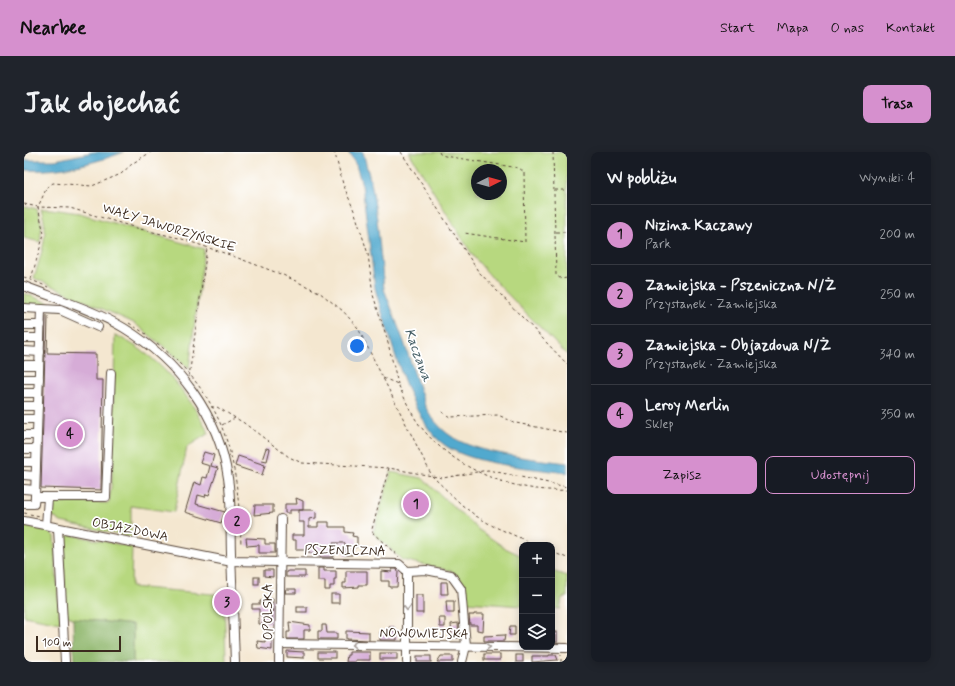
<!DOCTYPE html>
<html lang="pl">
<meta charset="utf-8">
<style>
:root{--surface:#171b24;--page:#20242c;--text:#f1f3f6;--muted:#9ea1a6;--line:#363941;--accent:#d690ce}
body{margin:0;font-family:Mynerve,sans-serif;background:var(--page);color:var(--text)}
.controls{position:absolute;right:12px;bottom:12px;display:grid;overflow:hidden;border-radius:8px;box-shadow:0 2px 10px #0003}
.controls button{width:36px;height:36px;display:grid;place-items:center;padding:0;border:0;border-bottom:1px solid var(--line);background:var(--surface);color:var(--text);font:20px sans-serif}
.compass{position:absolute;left:447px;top:12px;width:36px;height:36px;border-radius:50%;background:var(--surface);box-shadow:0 2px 10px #0003;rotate:85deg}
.scale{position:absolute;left:12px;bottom:10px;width:85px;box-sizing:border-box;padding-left:4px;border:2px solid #3b2a1e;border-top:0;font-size:11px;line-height:14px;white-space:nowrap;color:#3b2a1e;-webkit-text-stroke:3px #fff;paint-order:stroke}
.you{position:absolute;left:333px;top:194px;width:14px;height:14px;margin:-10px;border:3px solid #fff;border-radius:50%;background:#1a73e8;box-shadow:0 0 0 6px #1a73e833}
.badge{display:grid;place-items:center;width:26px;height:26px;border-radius:50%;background:var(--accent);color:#111;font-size:13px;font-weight:700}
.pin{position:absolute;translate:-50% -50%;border:2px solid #fff;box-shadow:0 1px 4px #0006}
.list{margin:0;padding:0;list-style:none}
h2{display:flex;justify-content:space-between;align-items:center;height:52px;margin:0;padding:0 16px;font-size:17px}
h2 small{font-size:13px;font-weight:400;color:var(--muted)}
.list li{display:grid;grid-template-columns:26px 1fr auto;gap:12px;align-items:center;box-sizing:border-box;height:60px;padding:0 16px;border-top:1px solid var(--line)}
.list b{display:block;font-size:15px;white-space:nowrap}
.list p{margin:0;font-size:13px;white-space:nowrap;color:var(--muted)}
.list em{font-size:13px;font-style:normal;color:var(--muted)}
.actions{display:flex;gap:8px;padding:12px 16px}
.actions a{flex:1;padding:9px 0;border:1px solid var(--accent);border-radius:8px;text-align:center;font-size:14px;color:var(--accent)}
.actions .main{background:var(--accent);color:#111}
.icon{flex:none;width:22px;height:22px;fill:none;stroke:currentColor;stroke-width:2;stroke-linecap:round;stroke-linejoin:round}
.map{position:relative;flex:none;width:543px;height:510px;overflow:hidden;border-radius:8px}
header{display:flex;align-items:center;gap:24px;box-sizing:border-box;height:56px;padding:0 20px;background:var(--accent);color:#111}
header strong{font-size:19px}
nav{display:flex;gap:22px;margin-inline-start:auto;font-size:14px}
.intro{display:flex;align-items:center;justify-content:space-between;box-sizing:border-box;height:96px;padding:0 24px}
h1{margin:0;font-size:28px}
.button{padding:10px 18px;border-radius:8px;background:var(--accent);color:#111;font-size:14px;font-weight:700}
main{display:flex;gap:24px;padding:0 24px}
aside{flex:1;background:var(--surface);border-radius:8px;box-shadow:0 2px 10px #0003}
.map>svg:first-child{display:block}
</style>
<header>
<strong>Nearbee</strong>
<nav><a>Start</a><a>Mapa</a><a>O nas</a><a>Kontakt</a></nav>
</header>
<div class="intro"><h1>Jak dojechać</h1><a class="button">Trasa</a></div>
<main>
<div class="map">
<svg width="543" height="510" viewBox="0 0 543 510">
<rect width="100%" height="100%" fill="#fff"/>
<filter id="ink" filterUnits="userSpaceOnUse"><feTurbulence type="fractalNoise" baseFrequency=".025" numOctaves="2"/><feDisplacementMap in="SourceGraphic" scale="8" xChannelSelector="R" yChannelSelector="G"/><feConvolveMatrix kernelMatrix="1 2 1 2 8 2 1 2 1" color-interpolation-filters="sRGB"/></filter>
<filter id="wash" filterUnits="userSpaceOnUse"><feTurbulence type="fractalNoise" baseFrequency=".012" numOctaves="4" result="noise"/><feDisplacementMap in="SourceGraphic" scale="16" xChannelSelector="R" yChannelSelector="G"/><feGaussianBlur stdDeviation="0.9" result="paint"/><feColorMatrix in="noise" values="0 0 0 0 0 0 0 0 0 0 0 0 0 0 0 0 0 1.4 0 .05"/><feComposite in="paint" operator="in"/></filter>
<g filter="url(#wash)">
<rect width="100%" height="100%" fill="#f4e7d0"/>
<g fill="#b7d87f" stroke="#79814e" fill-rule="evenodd">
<path d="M385,0H543V203L470,128L449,104ZM453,18H477V42H453Z"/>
<polygon points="0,54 13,57 18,73 16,90 0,86"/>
<path d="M17,57H27L55,61L180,97L165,217L148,201L110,171L10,126C17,101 26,83 17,57Z"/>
<polygon points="0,141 39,157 0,155"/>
<path d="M91,183C136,204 162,239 185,281L163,295L150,360L107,354V385L37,370L27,363V357L32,350L85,351L88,327Z"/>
<polygon points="367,320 398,326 455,378 481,396 498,404 498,454 442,450 440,436 428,419 378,408 349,381"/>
<polygon points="0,374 25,379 30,384 36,471 0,464"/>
<polygon points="48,383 108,395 107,435 200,443 202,510 109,510 109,473 49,466 42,462 39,389 44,384"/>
<polygon points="528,419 543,424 543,445 538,446 536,457 528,456"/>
</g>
<polygon fill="#91b86e" stroke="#667146" points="49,466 109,473 109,510 50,510"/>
<g fill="#51a9ce" stroke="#466a76">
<path d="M70,0H100C68,12 34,20 0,18V8H31Z"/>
<path d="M324,0H339L348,35L353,67L360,137L380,190L401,254C407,265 416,277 427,284C452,302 512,307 543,311V321C509,316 450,313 422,294C386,270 369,192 355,151L351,136L338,33L332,13Z"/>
</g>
<g id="blocks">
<g fill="#d6acd7">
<polygon points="22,164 24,164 23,201 72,202 72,228 79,228 77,338 17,336"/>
<polygon points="242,296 246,297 243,309 238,308"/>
<polygon points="180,300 190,303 187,314 194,316 185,343 182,342 181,345 174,343 172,352 201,360 197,371 161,360 170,330 177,333 179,325 183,326 186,314 176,311"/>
<polygon points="214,304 241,313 238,323 211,314"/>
<polygon points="272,346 279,349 279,358 266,358 266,361 261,361 261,352 273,352"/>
<polygon points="231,353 249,353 249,361 230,363"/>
<polygon points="275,358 290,358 292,360 292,366 285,367 285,375 294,375 294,370 305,370 305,375 321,375 321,380 329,381 328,384 333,385 333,395 328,395 328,403 320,403 321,391 309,391 309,405 296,405 296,401 285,401 285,398 272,398 272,388 268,388 268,383 280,383 280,370 275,370"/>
<polygon points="222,386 241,387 241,392 251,392 251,401 235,401 235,393 223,394"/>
<polygon points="294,416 300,416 300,419 312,419 312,427 310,427 310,434 306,434 306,438 301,438 301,429 294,429"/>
<polygon points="368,417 373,417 374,420 373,435 365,435 365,429 357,429 357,419 368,420"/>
<polygon points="240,418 249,418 249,425 240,424"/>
<polygon points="264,419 281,419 281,425 262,425 262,420"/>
<polygon points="322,419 343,419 343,433 335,433 335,435 319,436 319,431 322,431"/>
<rect x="230" y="425" width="5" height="7"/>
<polygon points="417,430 423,430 424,442 417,442"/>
<polygon points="262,437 272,437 272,441 261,441"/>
<rect x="307" y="442" width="8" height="9"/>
<rect x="392" y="443" width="7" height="18"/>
<polygon points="242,447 249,447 248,472 235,472 235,457 228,457 228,452 236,452 236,449 242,449"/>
<polygon points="422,449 430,449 430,461 423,461"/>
<rect x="273" y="455" width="10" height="5"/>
<polygon points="450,462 460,462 459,479 453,478 453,473 446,473 445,463 450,463"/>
<polygon points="415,466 421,466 421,475 416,475"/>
<polygon points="265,470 286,473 286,478 280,478 280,487 263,487 263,480 266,480"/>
<polygon points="434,471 435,486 428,486 427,472"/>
<polygon points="298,473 302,473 303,481 313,481 313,487 294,487 294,479 298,479"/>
<polygon points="486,474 491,474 491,483 485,483"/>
<polygon points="365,475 370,475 370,480 373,480 373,488 356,488 356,480 365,480"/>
<polygon points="322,479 345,480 345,488 322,487"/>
<rect x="528" y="480" width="5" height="10"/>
<polygon points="481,483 480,489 460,489 460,484"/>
<polygon points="241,488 248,488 248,498 234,496 233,489 241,490"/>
<polygon points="263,499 280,500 280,506 263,505"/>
<rect x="294" y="500" width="17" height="6"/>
<polygon points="325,500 346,500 346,508 331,508 331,510 322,510 323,503 325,503"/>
<rect x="356" y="501" width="17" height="6"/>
<rect x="460" y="502" width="16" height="6"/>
<rect x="492" y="503" width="7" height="7"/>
<polygon points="525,503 532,503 534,508 508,510 508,504 525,504"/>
<rect x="393" y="504" width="14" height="6"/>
<polygon points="417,504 429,504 429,510 413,510"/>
</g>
</g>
</g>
<g filter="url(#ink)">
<use href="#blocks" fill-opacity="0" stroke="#574639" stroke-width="1"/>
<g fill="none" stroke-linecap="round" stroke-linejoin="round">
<g stroke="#574639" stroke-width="10">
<g id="minor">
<path d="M0,134C33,147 70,158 100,176C154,209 195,263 204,326C208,351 206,376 207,401C208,437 210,474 211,510"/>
<polyline points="0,156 36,158 74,175"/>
<polyline points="17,157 11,345 82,345 87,221"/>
<polyline points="0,173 17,173"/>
<polyline points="0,186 16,186"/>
<polyline points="0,199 16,200"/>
<polyline points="0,213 15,213"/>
<polyline points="0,227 15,227"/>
<polyline points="0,241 14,241"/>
<polyline points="0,254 14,254"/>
<polyline points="0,267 13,267"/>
<polyline points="0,283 13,283"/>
<polyline points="0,297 12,297"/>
<polyline points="0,310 12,310"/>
<polyline points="0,323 11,324"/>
<polyline points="0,337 11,338"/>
<polyline points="0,352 10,352 11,345"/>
<polyline points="0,369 203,409 375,412 383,419"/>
<polyline points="22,373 24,346"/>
<polyline points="34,376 41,510"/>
<polyline points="383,419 402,418 427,423 437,437 442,494 438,510"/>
<polyline points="256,492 543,496"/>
<polyline points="255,510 257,367"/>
<polyline points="383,510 383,419"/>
</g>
</g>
<g stroke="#574639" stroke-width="1" stroke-dasharray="3 3" stroke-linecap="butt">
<polyline points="309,0 311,2 319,32 331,61 344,102 349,143 362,183 374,232"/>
<polyline points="377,0 454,119 543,212"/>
<polyline points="415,0 416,2 421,4 495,16 500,20 501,90 440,81"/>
<polyline points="529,0 532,123 537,127 543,126"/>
<polyline points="531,38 543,38"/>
<polyline points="0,52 14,55 46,56 116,77 155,86 206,103 259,123 295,140 319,159 334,176 408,324 438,353 452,364 469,374 512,393"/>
<polyline points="532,80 543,80"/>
<polyline points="0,125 24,135"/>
<polyline points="7,127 20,82 14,55 23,35 29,31 68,34 97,22 109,11 127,0"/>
<polyline points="105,171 122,182"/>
<path d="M133,191C203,248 214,307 217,393"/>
<polyline points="165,225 183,96"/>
<path d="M359,226L374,232C381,247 387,262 397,275C431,318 490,341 543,338"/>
<polyline points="187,255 193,255 220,271 265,305 278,311 365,316 419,326 464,318 543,335"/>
<polyline points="418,260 426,265 474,263 492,271 543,281"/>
<polyline points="198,273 211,266"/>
<polyline points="365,316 348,377 349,381 375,405"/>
<polyline points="0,361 16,364"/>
<polyline points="528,400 543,406"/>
<polyline points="537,510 537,503"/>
</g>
<use href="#minor" stroke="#fff" stroke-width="8"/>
</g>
<defs><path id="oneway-chevron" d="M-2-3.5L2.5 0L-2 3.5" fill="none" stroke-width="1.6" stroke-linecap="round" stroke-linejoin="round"/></defs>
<g stroke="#a79f9a">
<use href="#oneway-chevron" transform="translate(383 456) rotate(90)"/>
<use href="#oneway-chevron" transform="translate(330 493) rotate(-179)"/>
<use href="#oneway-chevron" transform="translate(464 495) rotate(1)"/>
</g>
</g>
<g text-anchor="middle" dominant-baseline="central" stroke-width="3.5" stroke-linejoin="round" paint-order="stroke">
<g font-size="13" fill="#3b2a1e" stroke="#fff">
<text transform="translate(145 76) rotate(17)">WAŁY JAWORZYŃSKIE</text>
<text transform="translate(106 378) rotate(11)">OBJAZDOWA</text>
<text transform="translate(321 399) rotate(1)">PSZENICZNA</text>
<text transform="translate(244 460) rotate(-90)">OPOLSKA</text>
<text transform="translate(400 482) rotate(1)">NOWOWIEJSKA</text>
</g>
<g font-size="14" font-style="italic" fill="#445d64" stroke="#fff">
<text transform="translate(394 203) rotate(70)">Kaczawa</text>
</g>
</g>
</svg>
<div class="controls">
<button>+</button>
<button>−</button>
<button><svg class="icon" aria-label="layers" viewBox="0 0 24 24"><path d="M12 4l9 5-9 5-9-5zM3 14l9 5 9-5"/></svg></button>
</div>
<svg class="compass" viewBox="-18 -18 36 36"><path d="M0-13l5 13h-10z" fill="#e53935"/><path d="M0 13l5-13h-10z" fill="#9ea1a6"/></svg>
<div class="scale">100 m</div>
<div class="you"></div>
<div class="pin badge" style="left:392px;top:352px">1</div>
<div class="pin badge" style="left:213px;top:369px">2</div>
<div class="pin badge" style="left:203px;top:450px">3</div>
<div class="pin badge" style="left:46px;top:282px">4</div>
</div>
<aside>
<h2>W pobliżu<small>Wyniki: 4</small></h2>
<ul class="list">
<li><span class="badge">1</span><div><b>Nizina Kaczawy</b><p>Park</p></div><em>200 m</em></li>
<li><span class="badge">2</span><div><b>Zamiejska - Pszeniczna N/Ż</b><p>Przystanek · Zamiejska</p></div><em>250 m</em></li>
<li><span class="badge">3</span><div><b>Zamiejska - Objazdowa N/Ż</b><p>Przystanek · Zamiejska</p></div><em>340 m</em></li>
<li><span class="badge">4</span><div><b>Leroy Merlin</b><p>Sklep</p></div><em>350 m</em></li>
</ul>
<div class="actions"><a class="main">Zapisz</a><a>Udostępnij</a></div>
</aside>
</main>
